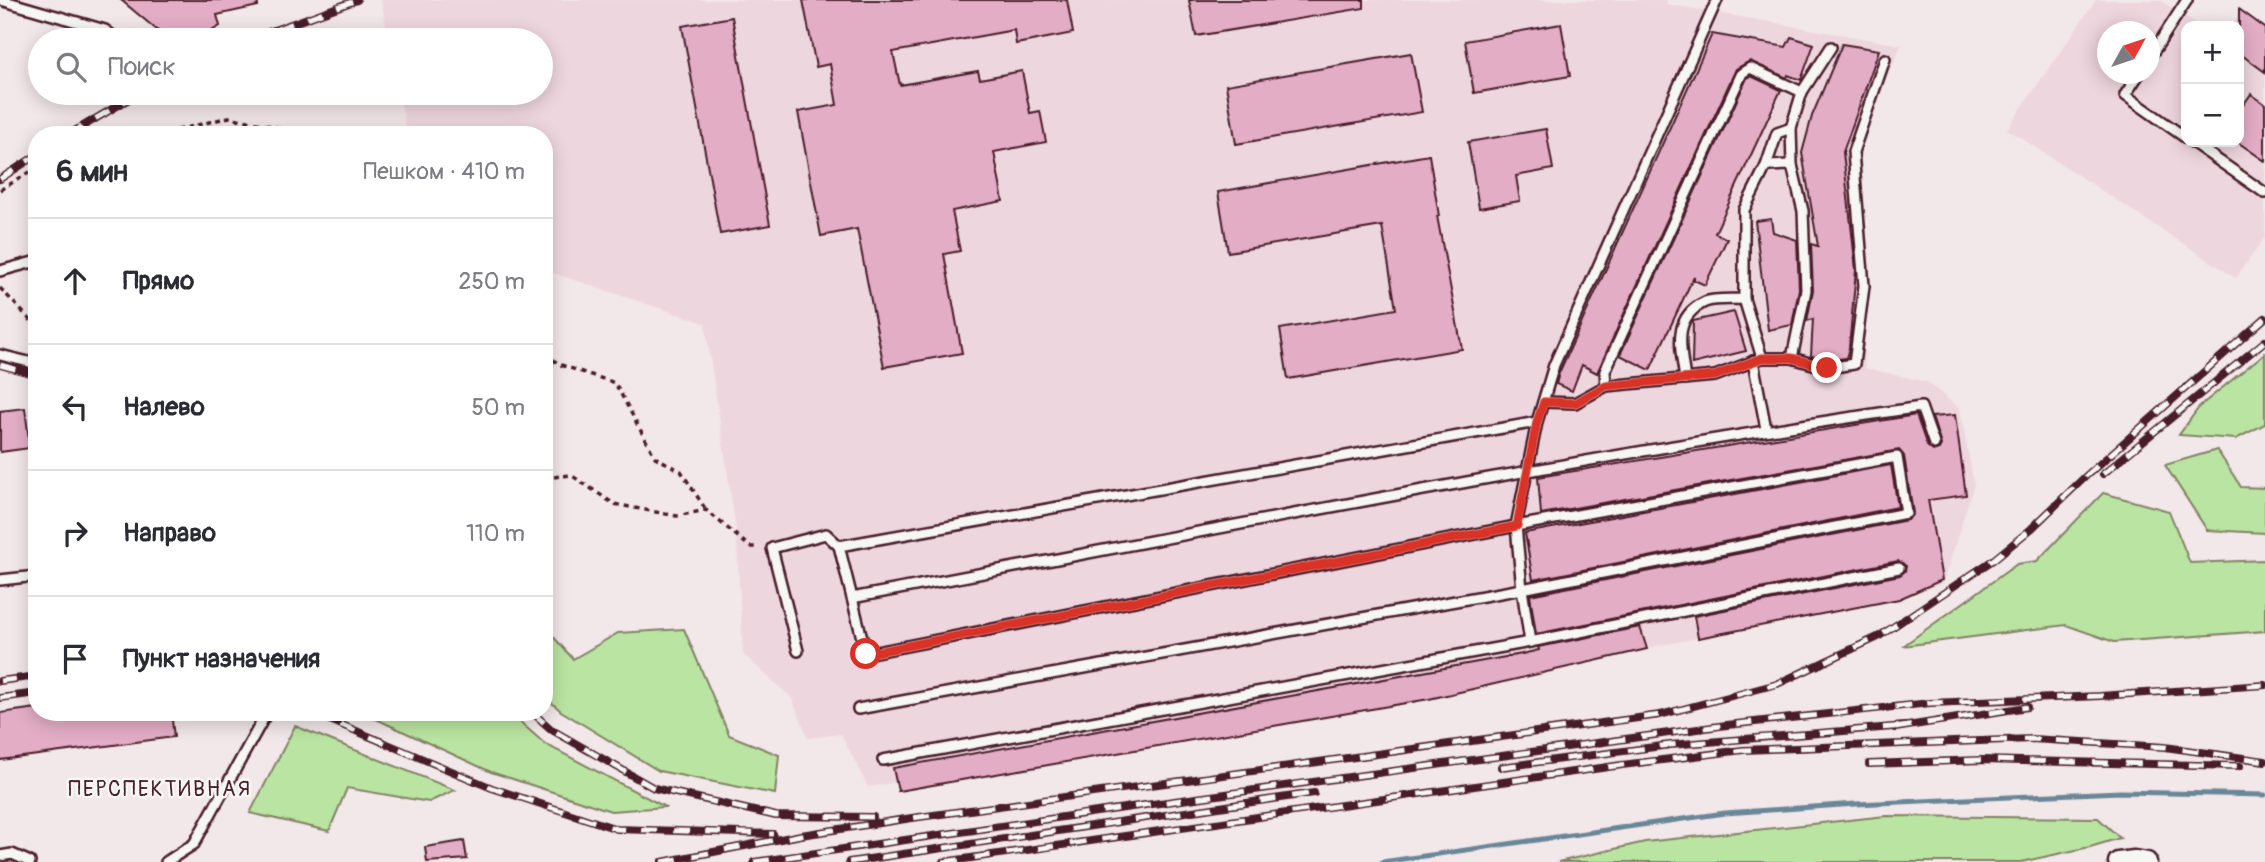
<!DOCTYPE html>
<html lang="ru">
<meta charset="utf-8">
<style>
:root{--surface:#fff;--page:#f7f7f7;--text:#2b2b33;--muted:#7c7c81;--line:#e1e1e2}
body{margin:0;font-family:Pangolin,sans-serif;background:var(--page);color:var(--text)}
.controls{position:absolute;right:21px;top:21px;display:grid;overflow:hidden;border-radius:14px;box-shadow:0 4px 18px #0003}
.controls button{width:63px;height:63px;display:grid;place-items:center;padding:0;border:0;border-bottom:2px solid var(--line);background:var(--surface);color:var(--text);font:35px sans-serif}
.compass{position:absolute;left:2097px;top:21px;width:63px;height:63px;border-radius:50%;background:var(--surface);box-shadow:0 4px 18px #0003;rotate:50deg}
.stop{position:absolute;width:21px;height:21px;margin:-16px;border:5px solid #d93025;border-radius:50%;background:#fff}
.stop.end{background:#d93025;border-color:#fff;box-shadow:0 2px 7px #0008}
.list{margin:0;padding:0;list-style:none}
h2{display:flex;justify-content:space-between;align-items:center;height:91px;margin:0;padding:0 28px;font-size:30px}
h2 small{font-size:23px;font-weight:400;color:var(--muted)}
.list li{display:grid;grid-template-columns:46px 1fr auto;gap:21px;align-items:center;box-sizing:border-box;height:126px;padding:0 28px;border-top:2px solid var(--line)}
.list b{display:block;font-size:26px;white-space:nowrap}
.list em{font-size:23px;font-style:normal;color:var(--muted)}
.icon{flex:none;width:38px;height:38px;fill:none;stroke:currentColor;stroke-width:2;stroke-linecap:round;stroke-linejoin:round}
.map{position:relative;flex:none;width:2265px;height:862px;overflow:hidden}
.search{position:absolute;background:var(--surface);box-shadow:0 4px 18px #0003;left:28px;top:28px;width:525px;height:77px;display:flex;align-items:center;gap:18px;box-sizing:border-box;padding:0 24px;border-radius:38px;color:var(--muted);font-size:26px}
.panel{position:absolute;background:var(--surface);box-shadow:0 4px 18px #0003;left:28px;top:126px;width:525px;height:595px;border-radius:28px}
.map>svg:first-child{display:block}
</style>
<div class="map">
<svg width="2265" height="862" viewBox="0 0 2265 862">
<rect width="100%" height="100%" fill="#f2e7e9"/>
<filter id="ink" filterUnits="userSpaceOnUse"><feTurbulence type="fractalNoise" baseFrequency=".0143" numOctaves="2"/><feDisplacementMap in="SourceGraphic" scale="14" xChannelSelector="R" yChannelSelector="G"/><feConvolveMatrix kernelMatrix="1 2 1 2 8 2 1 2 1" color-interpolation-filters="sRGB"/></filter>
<g filter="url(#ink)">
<g fill="#eed6de" fill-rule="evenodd">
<polygon points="381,0 1667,0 1666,4 1901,45 1850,162 1865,368 1927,382 1960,409 1974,484 1943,583 1899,599 1428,690 868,787 841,734 808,738 792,698 743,654 736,529 705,323 544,270 544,135 407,135 399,93 541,93 541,40 389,40"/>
<path d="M2096,0H2160L2199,26H2186V142H2239V26H2231L2241,11L2265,28V237L2236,278L2007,129ZM2108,32H2150V74H2108Z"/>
</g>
<g fill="#bae4a1" stroke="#828266" stroke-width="2">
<polygon points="2265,353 2265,424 2236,439 2179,435 2200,406"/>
<polygon points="2217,450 2241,487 2265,488 2265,533 2207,530 2165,465"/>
<polygon points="2103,493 2169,511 2190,563 2265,560 2265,631 2114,642 2066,625 1903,646 2017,564 2037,561"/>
<polygon points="544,626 573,659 618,633 684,629 729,735 779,755 775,794 659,771 561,711 544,696"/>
<polygon points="361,712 509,712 545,744 665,807 611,811 491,772"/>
<polygon points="295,726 455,790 429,802 347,788 329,831 250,813"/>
<polygon points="1886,816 2098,818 2120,838 2090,847 2021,862 1558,862 1645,842"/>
</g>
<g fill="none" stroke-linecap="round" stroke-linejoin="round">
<polyline stroke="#6b8799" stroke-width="5" points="1382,862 1725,813 1856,804 2120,792 2265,795"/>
</g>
<g fill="#e3adc5" stroke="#4a1f2b" stroke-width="2">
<polygon points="121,0 257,0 258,6 217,15 220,26 196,40 169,40"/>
<polygon points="803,0 1067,0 1073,33 1016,44 1014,30 893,52 900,85 978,71 980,79 1022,71 1030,113 1040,111 1046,142 994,152 1003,201 952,211 960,251 944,254 962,353 884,367 857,229 821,236 798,112 837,105 830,64 816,67"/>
<polygon points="1189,0 1364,0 1364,8 1196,36"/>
<polygon points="2239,9 2265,28 2265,72 2239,53"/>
<polygon points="732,17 770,225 720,234 682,26"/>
<polygon points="1561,24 1570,76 1474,93 1465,41"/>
<polygon points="1712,34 1786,47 1791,37 1814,44 1801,80 1788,75 1787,78 1750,61 1736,69 1597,373 1582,365 1572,391 1556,384 1559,373"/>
<polygon points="1842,44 1879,50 1843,152 1856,270 1849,348 1846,358 1833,360 1811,356 1813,319 1807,321 1813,290 1811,244 1818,246 1802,153 1812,116"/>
<polygon points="1411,53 1422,112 1236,144 1226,85"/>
<polygon points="1751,76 1781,90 1715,233 1727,239 1705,285 1694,280 1694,276 1650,370 1620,355 1747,78"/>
<polygon points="2251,94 2265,104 2265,161 2239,143 2239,111"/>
<polygon points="1546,129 1553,169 1516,176 1520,201 1479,208 1468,142"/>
<polygon points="1429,155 1439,216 1437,216 1462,349 1288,379 1280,329 1396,309 1382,226 1228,252 1218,192"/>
<polygon points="1771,219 1773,232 1797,240 1799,289 1792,325 1768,330 1755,221"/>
<polygon points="1734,312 1746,351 1692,364 1693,321"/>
<polygon points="25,408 30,448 0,452 0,411"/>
<polygon points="1916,415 1927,446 1933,451 1939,449 1941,445 1932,417 1955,415 1966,495 1928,500 1942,580 1899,599 1698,638 1694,616 1900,575 1905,571 1906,566 1898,561 1536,634 1530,595 1907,520 1913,513 1904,456 1899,450 1541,514 1538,477"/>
<polygon points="1891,465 1898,507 1533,580 1525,533"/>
<polygon points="1640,627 1647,649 1429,699 898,791 893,768 1522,654 1539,650 1538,647"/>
<polygon points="37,708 37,712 171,712 174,737 0,760 0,713"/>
<polygon points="464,841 467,859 427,862 425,847"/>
</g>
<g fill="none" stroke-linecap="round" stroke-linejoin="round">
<g stroke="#4a1f2b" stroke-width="14">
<g id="lane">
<polyline points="1,0 105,30 118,40"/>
<polyline points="2150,57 2187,0"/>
<polyline points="2139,74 2125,95 2186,138"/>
<polyline points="2192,142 2265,193"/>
<polyline points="1766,166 1792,165"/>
<polyline points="0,271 37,261"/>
<polyline points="0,355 37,364"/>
<polyline points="1762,358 1744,299 1744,210 1766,166 1777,133 1791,128"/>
<polyline points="1792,358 1806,290 1803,211 1792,165 1791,128 1802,92 1831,47"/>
<polyline points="1753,361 1766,429"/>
<path d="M1685,379C1681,349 1671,318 1705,302C1715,298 1732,300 1744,299"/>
<polyline points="1606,386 1605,371 1742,73 1750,68 1802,92"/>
<polyline points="1544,402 1575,403 1606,386 1715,376 1762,358 1792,358 1827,368 1854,364 1864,286 1853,152 1885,59"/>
<polyline points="0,580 37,576"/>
<path d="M852,598C1208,531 1563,459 1921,407L1934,444"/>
<polyline points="1530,642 1522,589 1516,526 1537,422 1554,365 1717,0"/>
<polyline points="798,651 772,548 826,534 839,546"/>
<polyline points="858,709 1522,589 1906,513 1897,457 1516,526 866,654 839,546 1537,422"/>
<polyline points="883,760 1530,642 1899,568"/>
<polyline points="0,856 12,854 30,862"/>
<polyline points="166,862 194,844 267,712"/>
</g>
</g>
<g stroke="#4a1f2b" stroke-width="23">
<polyline id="street" points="2118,862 2134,860 2147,862"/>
</g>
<g stroke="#4a1f2b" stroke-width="3.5" stroke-dasharray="5 5" stroke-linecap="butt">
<polyline points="158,135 229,117 313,135"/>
<polyline points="0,190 37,168"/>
<polyline points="0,288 37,327"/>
<polyline points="544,354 561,365 615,383 655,457 681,471 706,510"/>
<polyline points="544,478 571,475 614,504 677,516 706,510 750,547 759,547"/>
</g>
<use href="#lane" stroke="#f6f6f2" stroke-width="9"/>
<use href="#street" stroke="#f6f6f2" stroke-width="18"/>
<g stroke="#4a1f2b" stroke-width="8">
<g id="rail">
<polyline points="247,40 357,0"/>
<polyline points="68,135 139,93"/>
<polyline points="0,179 37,155"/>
<polyline points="0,365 37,375"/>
<polyline points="2103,474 2265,341"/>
<polyline points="0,681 37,676"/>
<polyline points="0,698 37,693"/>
<polyline points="311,712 492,788 617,829 773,834"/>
<polyline points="532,712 552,730 654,788 776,816 873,817"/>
<polyline points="1895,728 2027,707"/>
<polyline points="1869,764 1982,760 2240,766"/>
<polyline points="1501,767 1670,745 1905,726"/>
<polyline points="662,862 801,835 912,818 1660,715 1777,684 1878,637 1993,560 2031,529 2086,476 2265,318"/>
<polyline points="754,862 1138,806 1727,725 1930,703 2100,696 2265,685"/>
<polyline points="849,862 1314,793"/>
<polyline points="943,862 1622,765 1743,750 2032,739 2165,747 2265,761"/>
</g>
</g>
<use href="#rail" stroke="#f6f6f2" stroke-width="5" stroke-dasharray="16" stroke-linecap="butt"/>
</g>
</g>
<g fill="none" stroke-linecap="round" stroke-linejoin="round" filter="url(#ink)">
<polyline stroke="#d93025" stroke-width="9" points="866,654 1517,526 1537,422 1544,402 1575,403 1606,386 1715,376 1762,358 1792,358 1827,368"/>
</g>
<g text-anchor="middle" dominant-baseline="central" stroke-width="5" stroke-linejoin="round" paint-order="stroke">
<g font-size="21" letter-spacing="2" fill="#4a1f2b" stroke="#f6f6f2">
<text x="160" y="789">ПЕРСПЕКТИВНАЯ</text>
</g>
</g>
</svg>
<div class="controls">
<button>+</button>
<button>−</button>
</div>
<svg class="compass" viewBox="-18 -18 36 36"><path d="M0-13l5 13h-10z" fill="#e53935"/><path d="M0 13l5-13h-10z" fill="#7c7c81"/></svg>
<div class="stop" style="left:866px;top:654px"></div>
<div class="stop end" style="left:1827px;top:368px"></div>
<div class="search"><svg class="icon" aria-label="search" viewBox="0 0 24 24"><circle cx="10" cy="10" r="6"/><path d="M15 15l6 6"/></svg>Поиск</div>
<section class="panel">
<h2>6 мин<small>Пешком · 410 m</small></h2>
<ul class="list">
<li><svg class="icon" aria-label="ahead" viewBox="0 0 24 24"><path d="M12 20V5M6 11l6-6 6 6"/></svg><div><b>Прямо</b></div><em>250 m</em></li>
<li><svg class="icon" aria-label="left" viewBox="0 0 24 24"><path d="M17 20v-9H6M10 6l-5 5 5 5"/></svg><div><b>Налево</b></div><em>50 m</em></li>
<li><svg class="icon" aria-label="right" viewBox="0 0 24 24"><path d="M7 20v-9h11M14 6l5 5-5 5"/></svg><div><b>Направо</b></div><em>110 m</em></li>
<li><svg class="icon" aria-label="arrive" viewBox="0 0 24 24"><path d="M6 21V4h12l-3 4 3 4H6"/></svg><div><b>Пункт назначения</b></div></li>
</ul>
</section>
</div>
